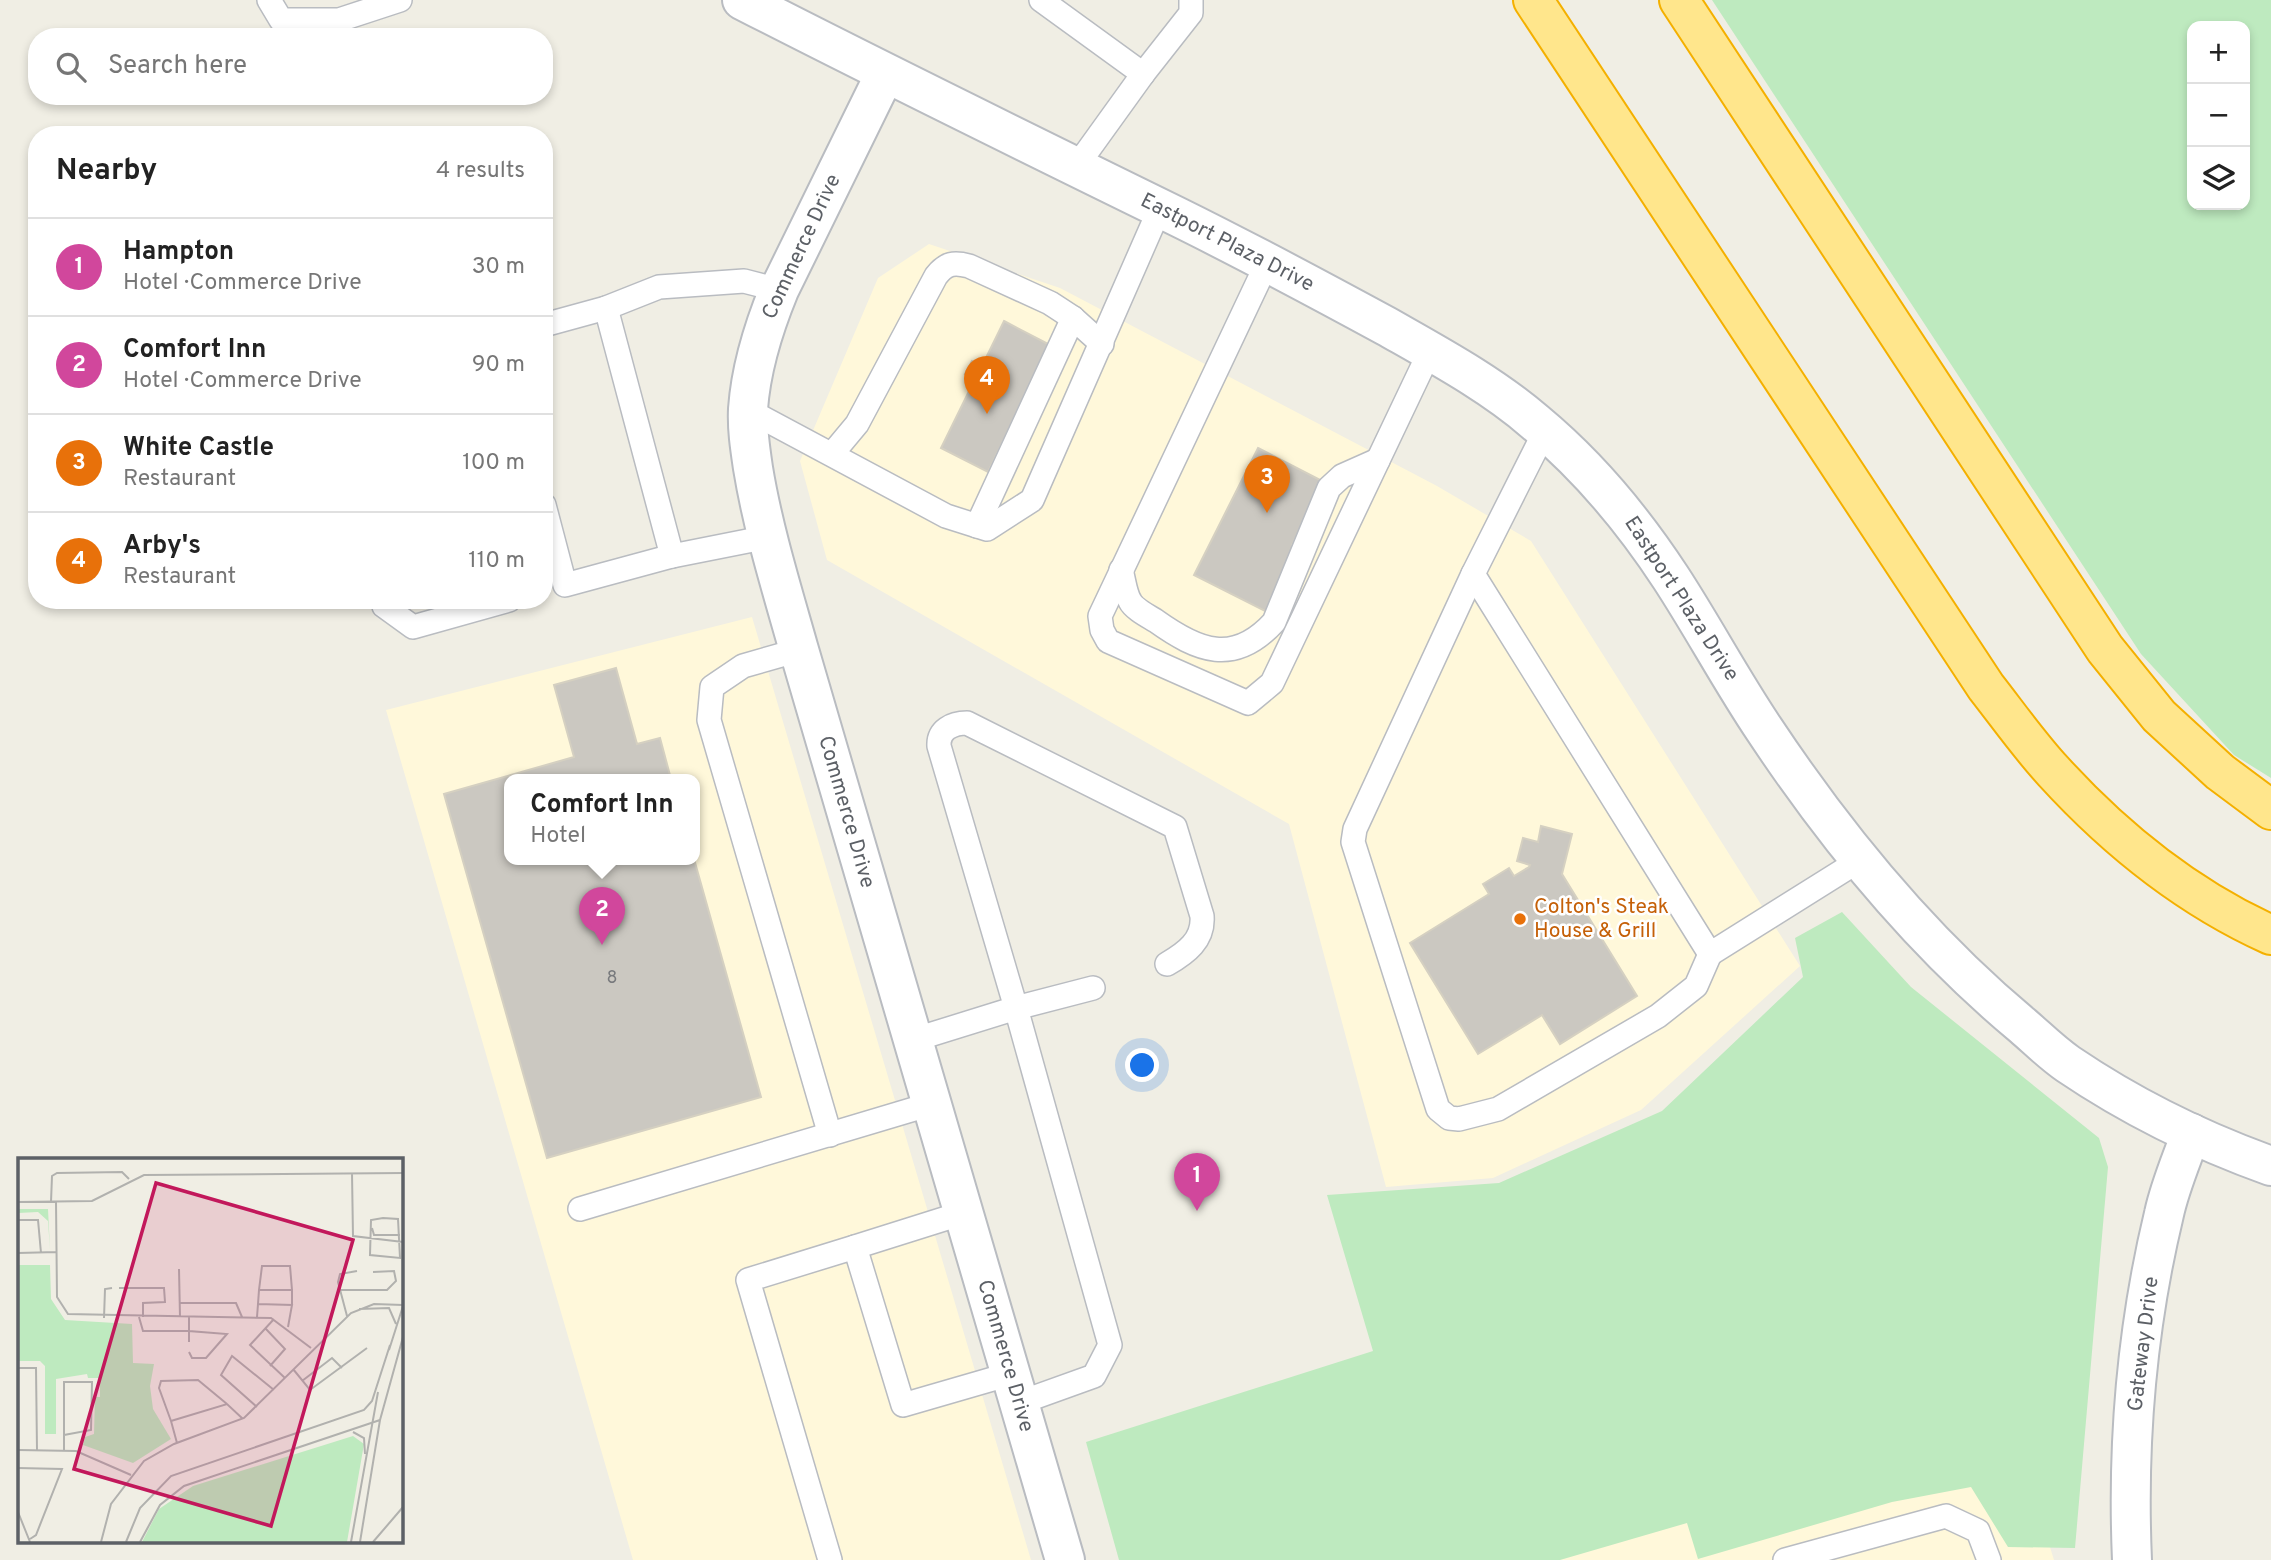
<!DOCTYPE html>
<meta charset="utf-8">
<style>
:root{--surface:#fff;--page:#f2f2f2;--text:#222;--muted:#767676;--line:#e0e0e0;--accent:#f93820}
body{margin:0;font-family:Overpass,sans-serif;background:var(--page);color:var(--text)}
.controls{position:absolute;right:21px;top:21px;display:grid;overflow:hidden;border-radius:14px;box-shadow:0 4px 10px #0003}
.controls button{width:63px;height:63px;display:grid;place-items:center;padding:0;border:0;border-bottom:2px solid var(--line);background:var(--surface);color:var(--text);font:35px sans-serif}
.you{position:absolute;left:1143px;top:1066px;width:24px;height:24px;margin:-18px;border:5px solid #fff;border-radius:50%;background:#1a73e8;box-shadow:0 0 0 10px #1a73e833}
.badge{display:grid;place-items:center;width:46px;height:46px;border-radius:50%;background:var(--accent);color:#fff;font-size:23px;font-weight:700}
.pin{position:absolute;translate:-50% -58px;filter:drop-shadow(0 2px 4px #0008)}
.pin::after{content:'';position:absolute;top:37px;width:24px;height:21px;background:inherit;clip-path:polygon(0 0,100% 0,50% 100%)}
.popup{position:absolute;left:504px;top:774px;width:196px;height:91px;box-sizing:border-box;display:grid;place-content:center;border-radius:14px;background:var(--surface);filter:drop-shadow(0 2px 5px #0005);font-size:23px;white-space:nowrap;color:var(--muted)}
.popup b{font-size:26px;color:var(--text)}
.popup::after{content:'';position:absolute;left:50%;top:100%;margin-left:-14px;border:14px solid transparent;border-top-color:var(--surface)}
.list{margin:0;padding:0;list-style:none}
h2{display:flex;justify-content:space-between;align-items:center;height:91px;margin:0;padding:0 28px;font-size:30px}
h2 small{font-size:23px;font-weight:400;color:var(--muted)}
.list li{display:grid;grid-template-columns:46px 1fr auto;gap:21px;align-items:center;box-sizing:border-box;height:98px;padding:0 28px;border-top:2px solid var(--line)}
.list b{display:block;font-size:26px;white-space:nowrap}
.list p{margin:0;font-size:23px;white-space:nowrap;color:var(--muted)}
.list em{font-size:23px;font-style:normal;color:var(--muted)}
.icon{flex:none;width:38px;height:38px;fill:none;stroke:currentColor;stroke-width:2;stroke-linecap:round;stroke-linejoin:round}
.map{position:relative;flex:none;width:2271px;height:1560px;overflow:hidden}
.search{position:absolute;background:var(--surface);box-shadow:0 4px 10px #0003;left:28px;top:28px;width:525px;height:77px;display:flex;align-items:center;gap:18px;box-sizing:border-box;padding:0 24px;border-radius:28px;color:var(--muted);font-size:26px}
.panel{position:absolute;background:var(--surface);box-shadow:0 4px 10px #0003;left:28px;top:126px;width:525px;height:483px;border-radius:28px}
.map>svg:first-child{display:block}
</style>
<div class="map">
<svg width="2271" height="1560" viewBox="0 0 2271 1560">
<rect width="100%" height="100%" fill="#f0eee4"/>
<g fill="#fff8da" fill-rule="evenodd">
<polygon points="929,244 1060,288 1437,486 1531,541 1800,966 1641,1110 1493,1178 1386,1187 1289,824 827,560 800,461 878,278"/>
<path d="M752,617L1031,1560H633L386,710ZM509,779H695V859H509Z"/>
<polygon points="2006,1405 2054,1560 1512,1560"/>
</g>
<g fill="#beeabf" fill-rule="evenodd">
<path d="M1712,0H2271V778L2234,755L2141,654ZM2192,26H2245V205H2192Z"/>
<polygon points="1842,912 1911,987 2099,1138 2108,1167 2075,1548 2008,1547 1971,1487 1892,1502 1698,1559 1687,1523 1560,1560 1119,1560 1086,1442 1373,1351 1327,1195 1499,1183 1662,1111 1803,977 1795,938"/>
</g>
<g fill="#cbc8c1" stroke="#d5d0c1" stroke-width="2">
<polygon points="1004,321 1050,345 988,472 941,448 975,379 965,374 972,361 982,366"/>
<polygon points="1258,448 1324,482 1292,545 1298,550 1267,612 1194,575"/>
<polygon points="616,668 637,744 660,738 671,779 509,779 509,859 694,859 761,1097 547,1158 444,794 574,757 554,685"/>
<polygon points="1541,826 1572,834 1562,874 1637,996 1560,1044 1542,1015 1478,1054 1410,943 1489,894 1483,884 1509,868 1514,876 1529,867 1530,865 1517,861 1523,838 1538,842"/>
</g>
<g fill="none" stroke-linecap="round" stroke-linejoin="round">
<g stroke="#b9bcc1" stroke-width="26">
<g id="lane">
<polyline points="269,0 281,20 339,20 400,0"/>
<polyline points="1041,0 1143,74"/>
<polyline points="1076,167 1143,74 1191,13 1191,0"/>
<polyline points="1268,261 1100,616 1102,630 1108,641 1248,703 1272,683 1430,351"/>
<polyline points="544,325 606,308"/>
<polyline points="748,410 946,516 987,529 1032,500 1160,208"/>
<polyline points="1545,431 1473,574 1710,954 1860,860"/>
<path d="M832,454L857,424L936,276C946,263 954,262 969,266L1050,303L1073,318L1102,344"/>
<polyline points="544,505 565,585 672,556"/>
<polyline points="977,526 1073,318"/>
<polyline points="768,537 672,556 606,308 659,287 744,281 779,290"/>
<path d="M1121,570C1124,580 1125,593 1130,601C1134,609 1148,616 1156,621C1198,651 1234,666 1274,622L1329,488L1342,476L1378,460"/>
<polyline points="1473,574 1355,829 1353,842 1438,1109 1449,1118 1459,1119 1498,1109 1658,1016 1696,986 1710,954"/>
<polyline points="383,600 384,606 413,627 509,600"/>
<polyline points="799,650 743,666 712,687 709,720 830,1135"/>
<path d="M913,1040L1016,1008L939,746C938,730 952,723 967,723L1175,827L1202,916C1204,940 1186,953 1167,964"/>
<polyline points="580,1209 931,1104"/>
<polyline points="855,1247 963,1213"/>
<polyline points="1019,1403 1094,1376 1110,1345 1016,1008 1093,988"/>
<polyline points="830,1560 748,1280 855,1247 903,1405 1010,1374"/>
<polyline points="1785,1560 1946,1516 1978,1531 1989,1560"/>
</g>
</g>
<g stroke="#b9bcc1" stroke-width="42">
<g id="street">
<path d="M742,0C886,74 1031,145 1176,216C1247,251 1316,288 1386,326C1437,355 1491,384 1535,422C1588,466 1633,520 1671,578C1703,627 1731,680 1764,729C1837,839 1922,942 2023,1026C2038,1039 2052,1053 2068,1064C2130,1106 2201,1141 2271,1166"/>
<path d="M885,74L779,290C763,329 751,367 748,409C747,429 750,448 753,468C763,529 782,590 799,650L1065,1560"/>
<path d="M2132,1560C2127,1445 2137,1326 2164,1214C2170,1186 2182,1159 2191,1133"/>
</g>
</g>
<g stroke="#f4b000" stroke-width="42">
<g id="highway">
<path d="M1533,0L1986,687C2008,715 2029,745 2053,771C2115,839 2187,897 2271,935"/>
<polyline points="1679,0 2105,649 2159,716 2220,772 2271,810"/>
</g>
</g>
<use href="#lane" stroke="#fff" stroke-width="23"/>
<use href="#street" stroke="#fff" stroke-width="38"/>
<use href="#highway" stroke="#ffe68c" stroke-width="38"/>
</g>
<circle fill="#e8710a" stroke="#fff" stroke-width="2.5" cx="1520" cy="919" r="7"/>
<g text-anchor="middle" dominant-baseline="central" stroke-width="5" stroke-linejoin="round" paint-order="stroke">
<g font-size="18" fill="#787a7d">
<text x="612" y="978">8</text>
</g>
<g font-size="21" fill="#5c6066" stroke="#fff">
<text transform="translate(1227 243) rotate(27)">Eastport Plaza Drive</text>
<text transform="translate(802 247) rotate(-65)">Commerce Drive</text>
<text transform="translate(1681 599) rotate(57)">Eastport Plaza Drive</text>
<text transform="translate(846 812) rotate(74)">Commerce Drive</text>
<text transform="translate(2144 1344) rotate(-83)">Gateway Drive</text>
<text transform="translate(1005 1356) rotate(74)">Commerce Drive</text>
</g>
<g font-size="21" fill="#c56008" stroke="#fff" text-anchor="start">
<text x="1534" y="907">Colton's Steak<tspan x="1534" dy="24">House &amp; Grill</tspan></text>
</g>
</g>
<g transform="translate(18 1158)">
<rect width="385" height="385" fill="#f0eee4"/>
<path d="M0,51H30L32,92L30,63L20,54L0,55ZM0,107H32L33,141L47,162L114,166L115,205L136,206L132,228L135,251L153,281L115,305L65,287L67,279L76,276L77,239H82V220H70L69,216L38,221V276H27V208L22,203H0ZM335,278L346,286L329,384H124L141,351L175,328Z" fill="#beeabf"/>
<path fill="none" stroke="#b1b1ae" stroke-width="2" d="M334,15L335,78L385,84M0,44L74,43L126,17L385,15M33,44L34,18L39,15L104,14L111,21M38,44L39,139L50,156L253,160L293,190M365,60L380,61L382,100L352,97L353,62ZM0,62H20L23,95M354,70L356,77H382M0,95L39,94M161,111L162,159M101,130H146L147,144L125,145V159M241,132L244,108H272L274,132M320,132H369L378,123L376,113L355,114M162,145H218L224,159M240,146L241,132H274V147M341,151L371,150L378,166M329,158L320,124L322,116L339,113M121,159L125,173H171V184M171,159V173L209,176L188,200H174L171,194M239,159L240,146L274,147L270,169M86,160L87,131L94,130M256,161L232,187L267,220M247,170L267,191L252,208M371,192L385,148M0,210H18L19,292M275,211L292,232L349,190M284,223L314,200L324,210M239,249L203,217L214,198L256,232M153,263L141,230L143,223L180,222L209,246M335,274L346,280L347,296M46,277L73,272L74,224H46V292M159,285L153,263L209,246L225,261M0,292L58,293L113,317M0,310L44,311L18,377L12,381M0,354L12,384M83,384L93,346L126,303L156,286L226,260L333,155L356,146L385,147M108,384L122,350L153,318L346,252L354,243L372,187M122,384L142,347L166,328L362,262M333,384L360,234M342,384L362,262L385,179M355,384L385,349"/>
<path fill="#c2185b" fill-opacity="0.15" stroke="#c2185b" stroke-width="3.5" d="M138,25L335,82L253,368L56,311Z"/>
<rect width="385" height="385" fill="none" stroke="#5c6066" stroke-width="3.5"/>
</g>
</svg>
<div class="controls">
<button>+</button>
<button>−</button>
<button><svg class="icon" aria-label="layers" viewBox="0 0 24 24"><path d="M12 4l9 5-9 5-9-5zM3 14l9 5 9-5"/></svg></button>
</div>
<div class="you"></div>
<div class="pin badge" style="left:1197px;top:1211px;background:#d1479c">1</div>
<div class="pin badge" style="left:602px;top:945px;background:#d1479c">2</div>
<div class="popup"><b>Comfort Inn</b>Hotel</div>
<div class="pin badge" style="left:1267px;top:513px;background:#e8710a">3</div>
<div class="pin badge" style="left:987px;top:414px;background:#e8710a">4</div>
<div class="search"><svg class="icon" aria-label="search" viewBox="0 0 24 24"><circle cx="10" cy="10" r="6"/><path d="M15 15l6 6"/></svg>Search here</div>
<section class="panel">
<h2>Nearby<small>4 results</small></h2>
<ul class="list">
<li><span class="badge" style="background:#d1479c">1</span><div><b>Hampton</b><p>Hotel · Commerce Drive</p></div><em>30 m</em></li>
<li><span class="badge" style="background:#d1479c">2</span><div><b>Comfort Inn</b><p>Hotel · Commerce Drive</p></div><em>90 m</em></li>
<li><span class="badge" style="background:#e8710a">3</span><div><b>White Castle</b><p>Restaurant</p></div><em>100 m</em></li>
<li><span class="badge" style="background:#e8710a">4</span><div><b>Arby's</b><p>Restaurant</p></div><em>110 m</em></li>
</ul>
</section>
</div>
